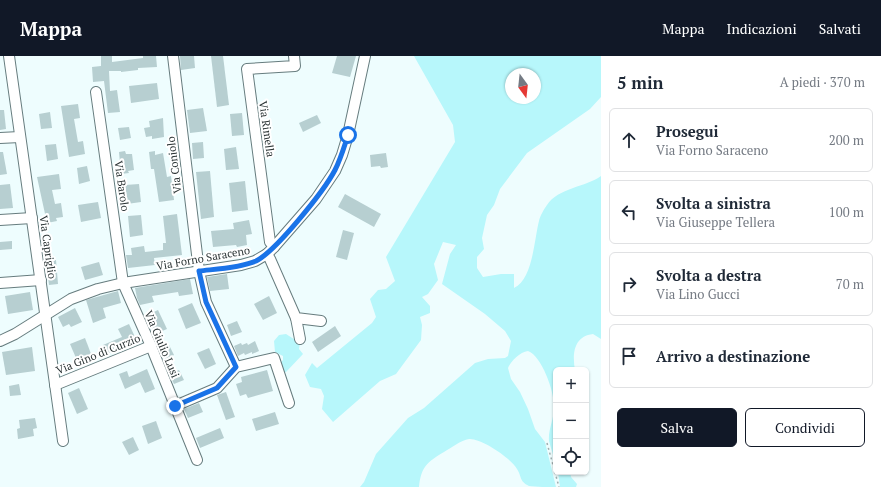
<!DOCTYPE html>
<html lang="it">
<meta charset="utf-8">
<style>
:root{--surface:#fff;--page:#f6f6f7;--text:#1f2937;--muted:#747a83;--line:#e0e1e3;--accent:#111827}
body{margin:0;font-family:"PT Serif",serif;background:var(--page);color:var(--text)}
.controls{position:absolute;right:12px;bottom:12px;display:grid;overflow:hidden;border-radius:6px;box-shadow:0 1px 3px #0004}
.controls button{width:36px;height:36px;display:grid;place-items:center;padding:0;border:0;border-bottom:1px solid var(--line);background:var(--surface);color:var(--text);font:20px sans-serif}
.compass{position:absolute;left:505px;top:12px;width:36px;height:36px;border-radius:50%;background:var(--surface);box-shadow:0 1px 3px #0004;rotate:165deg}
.stop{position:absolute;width:12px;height:12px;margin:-9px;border:3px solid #1a73e8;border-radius:50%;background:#fff}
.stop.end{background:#1a73e8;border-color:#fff;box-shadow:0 1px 4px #0008}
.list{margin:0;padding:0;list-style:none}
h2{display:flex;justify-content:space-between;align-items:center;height:52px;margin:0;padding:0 16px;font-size:17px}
h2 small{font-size:13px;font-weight:400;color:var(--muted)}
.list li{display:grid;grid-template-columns:26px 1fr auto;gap:12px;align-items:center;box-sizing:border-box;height:64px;margin:0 8px 8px;padding:0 8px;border:1px solid var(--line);border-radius:6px}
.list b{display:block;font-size:15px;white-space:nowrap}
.list p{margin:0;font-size:13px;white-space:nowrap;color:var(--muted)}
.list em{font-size:13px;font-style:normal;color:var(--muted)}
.actions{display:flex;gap:8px;padding:12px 16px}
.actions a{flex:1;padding:9px 0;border:1px solid var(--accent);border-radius:6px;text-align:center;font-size:14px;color:var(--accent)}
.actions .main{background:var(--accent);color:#fff}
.icon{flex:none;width:22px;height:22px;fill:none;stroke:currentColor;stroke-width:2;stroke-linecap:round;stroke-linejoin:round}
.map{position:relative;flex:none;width:601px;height:431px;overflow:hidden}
header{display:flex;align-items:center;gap:24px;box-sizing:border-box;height:56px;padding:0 20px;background:var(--accent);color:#fff}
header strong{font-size:19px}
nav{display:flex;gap:22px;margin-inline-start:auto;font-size:14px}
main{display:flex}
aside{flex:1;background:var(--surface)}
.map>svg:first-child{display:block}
</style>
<header>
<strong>Mappa</strong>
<nav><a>Mappa</a><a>Indicazioni</a><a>Salvati</a></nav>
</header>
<main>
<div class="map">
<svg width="601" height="431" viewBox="0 0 601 431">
<rect width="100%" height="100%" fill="#eefdfe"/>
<g fill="#b7f7fb" fill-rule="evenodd">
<path d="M414,0H601V41L590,53L527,97L500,133L494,149L487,159L482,182L484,193L477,201V212L483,221L501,218H514V232C533,223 534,184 539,165C540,160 544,153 547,149C558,132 586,131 601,120V283L593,278C574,280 572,298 575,314H556V409C554,401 551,393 549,385C548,374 554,363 554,352C555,337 542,300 528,295C520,296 511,305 508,312L511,323L520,336L528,353L535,373L545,386L556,431C549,431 536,431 529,430C519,425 522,421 517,413C511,402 481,382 469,383C461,384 451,392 444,396C427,406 421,411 419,431H360L364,426L376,398L408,362L424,352L475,307L488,303L505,302L508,300L511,285L505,275L485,258L442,228L450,198L456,189L443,186L434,208L438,224L428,238L422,241L430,250V257L420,261L422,269L421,284L396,318L380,325L333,366L322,353L324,340L321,333L310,331L305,319L312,307L317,312L372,267L376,261L370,243L378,234L386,233L395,225L386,201L455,86L453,69ZM511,18H535V42H511Z"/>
<polygon points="286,278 300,287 299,293 303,298 286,316 280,316 278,309 283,304 283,300 275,296 274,285 279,279"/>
<polygon points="558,416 570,416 571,421 577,428 576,431 560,431"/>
</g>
<g fill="#b7cfd1">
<polygon points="101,0 112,0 112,6 143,2 143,0 156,0 157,11 138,12 138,14 121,16 121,15 109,15 110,35 117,34 120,56 108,57 104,25 93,26 92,11 101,10"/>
<polygon points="180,0 194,0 195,12 181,14"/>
<polygon points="211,0 223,0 229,49 217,51"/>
<polygon points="337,0 356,0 350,21 332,17"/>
<polygon points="157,27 159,43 131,47 129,30"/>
<polygon points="78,48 80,62 74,63 78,86 83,85 85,98 69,101 61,50"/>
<polygon points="203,52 207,75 190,77 187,54"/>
<polygon points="0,54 4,54 6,73 0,74"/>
<polygon points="50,56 52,72 41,73 39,58"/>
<polygon points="242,57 244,79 232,80 230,58"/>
<polygon points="317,59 321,67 303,76 299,67"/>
<polygon points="163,62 164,81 152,83 152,80 146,81 144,72 150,71 149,65"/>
<polygon points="129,71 131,82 120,84 118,72"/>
<polygon points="203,86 204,102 193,103 192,87"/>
<polygon points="56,88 58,103 47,105 45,89"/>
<polygon points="236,91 239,113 226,114 224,93"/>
<polygon points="125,95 126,98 132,98 134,114 128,115 129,117 121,118 119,96"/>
<polygon points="155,95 155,99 163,97 167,121 171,120 174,144 159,146 154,113 151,113 149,96"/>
<polygon points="0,96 3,96 7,118 0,119"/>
<polygon points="386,97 388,111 381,112 380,110 371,111 370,99"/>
<polygon points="87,110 90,125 79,128 77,112"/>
<polygon points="210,115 214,161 201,163 196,116"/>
<polygon points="59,118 61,133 52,134 55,148 61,147 63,161 56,162 57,165 47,167 37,121"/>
<polygon points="245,125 248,154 232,156 229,127"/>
<polygon points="10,128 13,152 0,153 0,129"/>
<polygon points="139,128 141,146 127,148 125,129"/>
<polygon points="345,138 381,158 374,171 338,151"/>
<polygon points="98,146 101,162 81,166 78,149"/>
<polygon points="177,158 182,199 154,202 155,209 128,212 126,199 132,199 131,192 144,190 145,196 163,194 163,187 166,187 163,160"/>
<polygon points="141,159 143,179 130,181 128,160"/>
<polygon points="249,164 252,178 246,179 247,189 237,191 236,189 213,191 211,175 234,173 233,167"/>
<polygon points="343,174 354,177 347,204 336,201"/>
<polygon points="12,185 12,193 0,194 0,186"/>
<polygon points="56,204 58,228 49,229 46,206"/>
<polygon points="99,206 103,219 85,224 81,211"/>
<polygon points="227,218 229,233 210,235 207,221"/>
<polygon points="190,223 193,238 179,240 178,236 152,240 154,246 140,249 137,242 135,232"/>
<polygon points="118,235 121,247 103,252 106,262 93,267 86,244"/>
<polygon points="30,236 33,254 8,258 5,240"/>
<polygon points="269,240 277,257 263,264 254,248"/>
<polygon points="192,247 201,267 186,273 178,253"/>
<polygon points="75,252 82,266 71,271 69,268 63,271 58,261"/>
<polygon points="158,254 167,273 155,278 147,259"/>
<polygon points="237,265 242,276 231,280 227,269"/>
<polygon points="129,268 135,281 117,289 119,293 107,298 103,289 122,281 118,273"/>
<polygon points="335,270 341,280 318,296 312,286"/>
<polygon points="85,282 93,303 79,309 70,288"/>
<polygon points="255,285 259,295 252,298 252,296 245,299 244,297 238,300 234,290 241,287 242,289 247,287 248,289"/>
<polygon points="169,289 174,299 165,303 160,294"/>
<polygon points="32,291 35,315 6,319 2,296"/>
<polygon points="209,292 216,308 205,313 197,297"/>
<polygon points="147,313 155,333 145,337 140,326 125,333 119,318 127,315 129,321"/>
<polygon points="179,314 184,324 174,328 169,318"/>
<polygon points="267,314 273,335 248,342 246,338 240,340 236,328 242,326 241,321"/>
<polygon points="19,328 21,339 10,340 9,330"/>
<polygon points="79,332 88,353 77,358 68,337"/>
<polygon points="226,336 235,361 226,364 217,339"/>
<polygon points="199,347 203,356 188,362 184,353"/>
<polygon points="275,356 279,368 256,375 252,363"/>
<polygon points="35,362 37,372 33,373 34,380 18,383 17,373 20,372 19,364"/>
<polygon points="156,365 162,382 148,388 142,370"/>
<polygon points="220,372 224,382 200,392 196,382"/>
<polygon points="133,381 139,394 129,399 122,386"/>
</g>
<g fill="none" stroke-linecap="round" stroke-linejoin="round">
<g stroke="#667c7e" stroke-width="12">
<g id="minor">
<polyline points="9,0 63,385"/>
<polyline points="173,0 199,215 206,246 236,311"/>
<polyline points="96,36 123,227 151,290 197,404"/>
<polyline points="0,82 20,81"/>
<polyline points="0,164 32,162"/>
<polyline points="274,191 270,186 247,13 295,10 294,0"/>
<polyline points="267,198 270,203 296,262 321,265"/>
<polyline points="0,227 41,224"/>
<polyline points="296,262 300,283"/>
<polyline points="0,285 15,278 71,243 98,233 123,227 241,209 255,205 267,198 274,191 316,143 335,115 342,99 348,79 365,0"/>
<polyline points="55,329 151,290"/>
<polyline points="175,350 217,332 236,311 274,302 289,347"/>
</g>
</g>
<polyline stroke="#a0adae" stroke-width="1.5" stroke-dasharray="2 3" stroke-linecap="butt" points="547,387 559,431"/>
<use href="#minor" stroke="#fff" stroke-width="10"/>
</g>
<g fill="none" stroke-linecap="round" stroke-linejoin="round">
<path stroke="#1a73e8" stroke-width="5" d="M175,350L217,332L236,311L206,246L199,215C216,213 240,212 256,205C276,195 324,135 335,114C341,102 344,91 348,79"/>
</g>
<g text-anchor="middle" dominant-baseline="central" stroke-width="4" stroke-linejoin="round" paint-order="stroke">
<g font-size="11" fill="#2b3435" stroke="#fff">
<text transform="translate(267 73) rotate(82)">Via Rimella</text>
<text transform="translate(174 109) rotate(-97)">Via Coniolo</text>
<text transform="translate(122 130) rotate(82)">Via Barolo</text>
<text transform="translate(48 191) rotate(82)">Via Capriglio</text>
<text transform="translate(203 202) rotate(-10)">Via Forno Saraceno</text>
<text transform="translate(162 288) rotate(67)">Via Giulio Lusi</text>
<text transform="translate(98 298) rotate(-22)">Via Gino di Curzio</text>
</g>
</g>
</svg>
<div class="controls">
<button>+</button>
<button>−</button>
<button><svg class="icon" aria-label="locate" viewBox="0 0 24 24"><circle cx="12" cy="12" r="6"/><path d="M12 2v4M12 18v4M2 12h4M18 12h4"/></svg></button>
</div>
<svg class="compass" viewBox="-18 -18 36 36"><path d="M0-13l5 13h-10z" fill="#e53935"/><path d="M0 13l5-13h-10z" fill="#747a83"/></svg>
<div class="stop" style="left:348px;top:79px"></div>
<div class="stop end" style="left:175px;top:350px"></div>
</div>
<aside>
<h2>5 min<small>A piedi · 370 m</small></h2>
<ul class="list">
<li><svg class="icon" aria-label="ahead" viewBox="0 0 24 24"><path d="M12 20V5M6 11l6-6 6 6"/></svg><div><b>Prosegui</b><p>Via Forno Saraceno</p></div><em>200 m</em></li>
<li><svg class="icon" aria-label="left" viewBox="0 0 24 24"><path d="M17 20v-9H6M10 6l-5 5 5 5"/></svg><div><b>Svolta a sinistra</b><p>Via Giuseppe Tellera</p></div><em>100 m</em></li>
<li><svg class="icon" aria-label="right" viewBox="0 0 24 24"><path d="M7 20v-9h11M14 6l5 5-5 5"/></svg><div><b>Svolta a destra</b><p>Via Lino Gucci</p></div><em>70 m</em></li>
<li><svg class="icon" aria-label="arrive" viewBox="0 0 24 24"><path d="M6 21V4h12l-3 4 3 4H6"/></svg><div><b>Arrivo a destinazione</b></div></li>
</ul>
<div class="actions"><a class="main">Salva</a><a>Condividi</a></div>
</aside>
</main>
